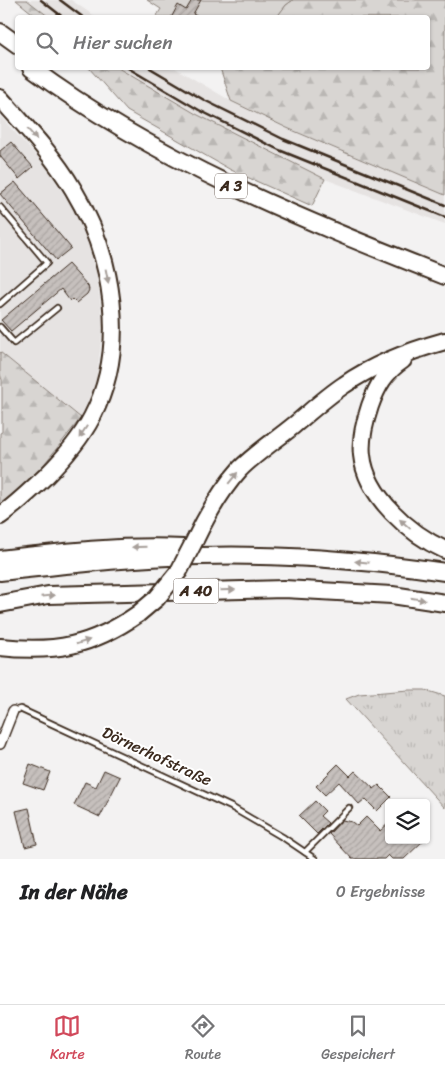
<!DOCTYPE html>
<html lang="de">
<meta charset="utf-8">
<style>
:root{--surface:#fff;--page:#f2f2f2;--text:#202124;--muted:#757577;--line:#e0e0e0;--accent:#d1495b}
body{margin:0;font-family:Sriracha,sans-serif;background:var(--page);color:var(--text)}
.controls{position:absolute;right:15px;bottom:15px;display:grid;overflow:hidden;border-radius:5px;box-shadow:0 1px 4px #0004}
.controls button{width:45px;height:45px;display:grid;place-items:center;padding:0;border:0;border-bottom:1px solid var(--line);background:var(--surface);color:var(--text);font:25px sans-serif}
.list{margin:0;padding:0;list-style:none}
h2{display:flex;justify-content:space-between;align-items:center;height:65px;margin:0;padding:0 20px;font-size:21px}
h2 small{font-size:16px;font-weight:400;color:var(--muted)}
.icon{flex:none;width:28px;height:28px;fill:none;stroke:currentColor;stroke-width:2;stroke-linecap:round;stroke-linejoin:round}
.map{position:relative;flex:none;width:445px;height:859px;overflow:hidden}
.search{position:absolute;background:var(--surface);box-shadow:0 1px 4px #0004;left:15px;right:15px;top:15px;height:55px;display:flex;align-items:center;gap:12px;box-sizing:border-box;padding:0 18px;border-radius:5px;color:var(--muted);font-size:19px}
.sheet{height:145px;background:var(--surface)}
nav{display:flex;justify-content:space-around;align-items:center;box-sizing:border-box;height:70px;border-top:1px solid var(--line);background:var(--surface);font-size:14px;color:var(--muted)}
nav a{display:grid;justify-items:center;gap:2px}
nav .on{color:var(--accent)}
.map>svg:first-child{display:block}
</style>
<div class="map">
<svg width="445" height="859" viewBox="0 0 445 859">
<defs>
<pattern id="grass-tufts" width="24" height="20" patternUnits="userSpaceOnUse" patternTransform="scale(1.25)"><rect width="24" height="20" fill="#d8d5d2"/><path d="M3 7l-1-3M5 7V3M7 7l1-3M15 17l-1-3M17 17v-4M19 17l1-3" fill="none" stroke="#bab7b4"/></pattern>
<pattern id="forest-firs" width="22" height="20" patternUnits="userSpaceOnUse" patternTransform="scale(1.25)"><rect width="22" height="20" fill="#d8d5d2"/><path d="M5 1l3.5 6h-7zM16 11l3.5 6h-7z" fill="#bab7b4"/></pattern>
<pattern id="building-hatch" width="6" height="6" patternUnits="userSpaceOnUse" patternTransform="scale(1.25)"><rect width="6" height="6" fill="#c6c0bd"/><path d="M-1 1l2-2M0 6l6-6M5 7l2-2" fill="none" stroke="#aba5a2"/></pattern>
</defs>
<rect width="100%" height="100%" fill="#f3f2f2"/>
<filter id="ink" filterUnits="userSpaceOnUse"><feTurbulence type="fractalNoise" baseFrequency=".02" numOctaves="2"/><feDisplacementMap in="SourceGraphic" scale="10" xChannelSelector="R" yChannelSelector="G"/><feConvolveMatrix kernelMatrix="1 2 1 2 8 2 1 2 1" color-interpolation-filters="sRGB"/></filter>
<g filter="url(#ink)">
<g fill="#e6e3e2">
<polygon points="27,0 71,0 96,17 49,17"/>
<polygon points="118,68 175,68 231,101 287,128 445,195 445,224 325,179 196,114"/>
<polygon points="0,116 45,165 76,213 96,265 103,325 97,378 81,418 0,352"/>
</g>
<polygon fill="url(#grass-tufts)" stroke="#8a8078" points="409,690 425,690 445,696 445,808 346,699 359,694"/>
<g fill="url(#forest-firs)" stroke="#8a8078">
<polygon points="16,0 27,0 49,17 37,17"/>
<polygon points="293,0 445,0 445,195 287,128 231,101 220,68 428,68 428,18 276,17 286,5"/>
<polygon points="89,68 118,68 196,114 325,179 312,206 231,170 127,111"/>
<polygon points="0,352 81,418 29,483 0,506 0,433 2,432 2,380 0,374"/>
</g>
<polygon fill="#d8d5d2" stroke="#8a8078" points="147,0 293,0 286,5 276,18 156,17 161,9"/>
<g fill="url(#building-hatch)" stroke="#3b2a1e">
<polygon points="192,0 201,0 193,14 200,18 171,18 178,5 186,10"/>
<polygon points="11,142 33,167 19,179 0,156 0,151"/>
<polygon points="15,182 71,248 56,260 0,194"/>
<polygon points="68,264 88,286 89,290 87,294 76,303 72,299 70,301 61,289 11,331 1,320"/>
<polygon points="30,764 50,772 43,790 23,783"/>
<polygon points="338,764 350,776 355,771 374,789 379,785 391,797 377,811 365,799 359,804 339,782 325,795 316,786"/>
<polygon points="104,770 120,777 100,817 74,805 85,782 96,787"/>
<polygon points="315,801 325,811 320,816 328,823 317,834 299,816"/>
<polygon points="29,808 37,844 25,847 16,811"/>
<polygon points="366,817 380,831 389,823 389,840 424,840 404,859 392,859 388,855 384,859 352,859 329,834 342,820 352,822 357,826"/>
</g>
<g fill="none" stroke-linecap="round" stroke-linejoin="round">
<g stroke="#3b2a1e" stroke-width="8">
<g id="service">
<polyline points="0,207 47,263 0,304"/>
<polyline points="0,327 14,343 57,308"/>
<polyline points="13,711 20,709 231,807 284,838 315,859"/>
<polyline points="305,852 349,808"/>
</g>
</g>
<g stroke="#3b2a1e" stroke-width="12">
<polyline id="minor" points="0,744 13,711"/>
</g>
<g stroke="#3b2a1e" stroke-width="20">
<g id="motorway">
<polyline points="0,32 18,45"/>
<path d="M31,68C156,161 301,219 445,276"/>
<path d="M0,98C26,127 53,155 73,189C113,255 129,346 92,417C80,440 64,458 46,476C31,490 17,504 0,516"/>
<path d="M403,360C385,372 377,386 370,406C365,421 360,439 362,455C366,496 410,534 445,550"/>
<path d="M195,540C207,515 221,490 240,469C256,453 276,440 293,426C310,412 326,397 344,385C374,364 409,351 445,341"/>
<path d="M0,559C61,552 122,545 183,548"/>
<path d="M0,572C66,565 133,557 200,556C281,554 365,560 445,572"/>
<polyline points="0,604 48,595 284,589 392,595 445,603"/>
<path d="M0,647C55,653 92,646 138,614"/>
</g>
</g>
<use href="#service" stroke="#fff" stroke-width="4.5"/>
<use href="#minor" stroke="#fff" stroke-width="9"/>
<use href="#motorway" stroke="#fff" stroke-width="16"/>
<g stroke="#3b2a1e" stroke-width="2.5">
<polyline points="41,0 64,18"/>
<polyline points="60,0 84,18"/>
<polyline points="128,68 199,110 279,150 445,217"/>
<polyline points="150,68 204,100 283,139 445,205"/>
</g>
<g stroke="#3b2a1e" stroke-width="20" stroke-linecap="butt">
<polyline id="motorway-bridge" points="138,614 157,598 179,571 195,540"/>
</g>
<use href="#motorway-bridge" stroke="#fff" stroke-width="16"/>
</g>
<defs><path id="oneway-solid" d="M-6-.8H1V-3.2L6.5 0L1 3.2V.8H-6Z" transform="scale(1.25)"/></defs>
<g fill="#a79f9a">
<use href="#oneway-solid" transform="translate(32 134) rotate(49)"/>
<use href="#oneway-solid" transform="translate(107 276) rotate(79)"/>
<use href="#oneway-solid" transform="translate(83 432) rotate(123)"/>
<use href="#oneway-solid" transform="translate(233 478) rotate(-51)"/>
<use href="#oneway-solid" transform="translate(405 524) rotate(-139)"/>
<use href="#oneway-solid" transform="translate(139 547) rotate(178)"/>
<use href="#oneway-solid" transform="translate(362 562) rotate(-174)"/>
<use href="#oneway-solid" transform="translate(228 590) rotate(-1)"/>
<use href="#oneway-solid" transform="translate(48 596) rotate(-6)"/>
<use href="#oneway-solid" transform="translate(418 599) rotate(9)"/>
<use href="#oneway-solid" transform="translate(83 642) rotate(-18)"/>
</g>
</g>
<g text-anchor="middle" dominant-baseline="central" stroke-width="4" stroke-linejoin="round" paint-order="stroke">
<g fill="#fff" stroke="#766a62" stroke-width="1">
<rect x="215" y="173.5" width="32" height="25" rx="4"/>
<rect x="173.5" y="578.5" width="45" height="25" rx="4"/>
</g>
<g font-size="15" font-weight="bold" fill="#3b2a1e">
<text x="231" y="186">A 3</text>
<text x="196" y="591">A 40</text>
</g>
<g font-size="16" fill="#3b2a1e" stroke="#fff">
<text transform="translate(157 756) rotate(25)">Dörnerhofstraße</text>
</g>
</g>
</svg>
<div class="controls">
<button><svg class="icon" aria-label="layers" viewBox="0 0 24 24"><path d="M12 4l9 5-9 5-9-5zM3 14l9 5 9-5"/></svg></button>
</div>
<div class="search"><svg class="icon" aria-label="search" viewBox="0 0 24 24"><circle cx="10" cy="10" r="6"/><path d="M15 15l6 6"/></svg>Hier suchen</div>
</div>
<section class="sheet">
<h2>In der Nähe<small>0 Ergebnisse</small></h2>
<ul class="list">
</ul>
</section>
<nav>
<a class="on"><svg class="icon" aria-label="map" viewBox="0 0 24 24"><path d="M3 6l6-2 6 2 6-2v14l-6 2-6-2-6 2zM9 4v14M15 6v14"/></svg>Karte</a>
<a><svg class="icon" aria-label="directions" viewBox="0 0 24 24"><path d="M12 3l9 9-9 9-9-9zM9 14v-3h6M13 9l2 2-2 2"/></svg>Route</a>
<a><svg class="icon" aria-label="saved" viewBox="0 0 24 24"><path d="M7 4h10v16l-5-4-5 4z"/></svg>Gespeichert</a>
</nav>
